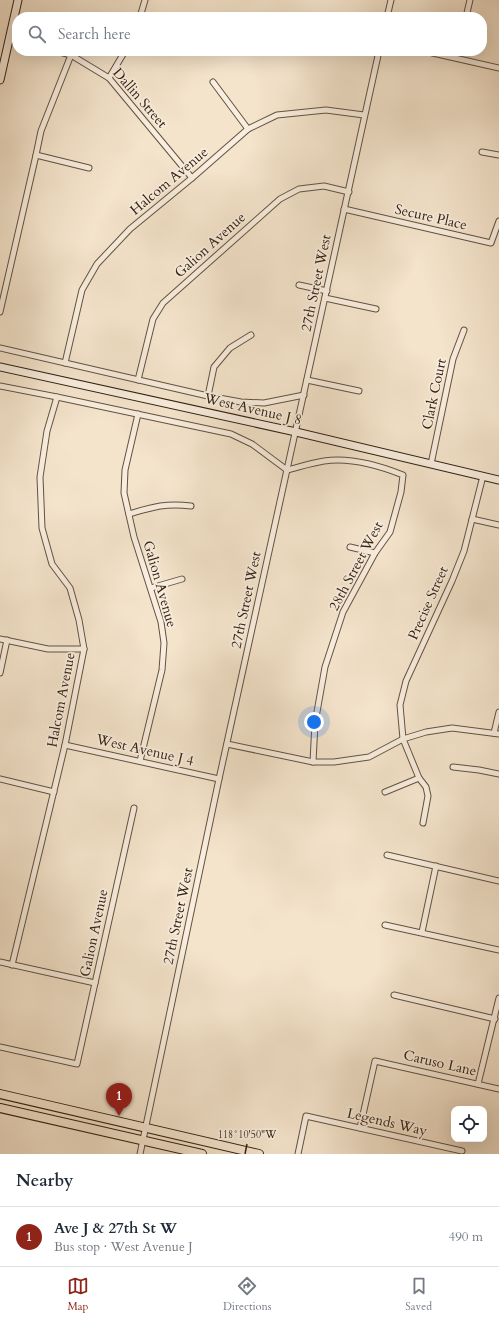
<!DOCTYPE html>
<meta charset="utf-8">
<style>
:root{--surface:#fff;--page:#f2f2f3;--text:#1f2937;--muted:#747a83;--line:#e0e1e3;--accent:#8f2418}
body{margin:0;font-family:Cardo,serif;background:var(--page);color:var(--text)}
.controls{position:absolute;right:12px;bottom:12px;display:grid;overflow:hidden;border-radius:8px;box-shadow:0 4px 16px #0002}
.controls button{width:36px;height:36px;display:grid;place-items:center;padding:0;border:0;border-bottom:1px solid var(--line);background:var(--surface);color:var(--text);font:20px sans-serif}
.you{position:absolute;left:314px;top:722px;width:14px;height:14px;margin:-10px;border:3px solid #fff;border-radius:50%;background:#1a73e8;box-shadow:0 0 0 6px #1a73e833}
.badge{display:grid;place-items:center;width:26px;height:26px;border-radius:50%;background:var(--accent);color:#fff;font-size:13px;font-weight:700}
.pin{position:absolute;translate:-50% -33px;filter:drop-shadow(0 1px 2px #0008)}
.pin::after{content:'';position:absolute;top:21px;width:14px;height:12px;background:inherit;clip-path:polygon(0 0,100% 0,50% 100%)}
.list{margin:0;padding:0;list-style:none}
h2{display:flex;justify-content:space-between;align-items:center;height:52px;margin:0;padding:0 16px;font-size:17px}
h2 small{font-size:13px;font-weight:400;color:var(--muted)}
.list li{display:grid;grid-template-columns:26px 1fr auto;gap:12px;align-items:center;box-sizing:border-box;height:60px;padding:0 16px;border-top:1px solid var(--line)}
.list b{display:block;font-size:15px;white-space:nowrap}
.list p{margin:0;font-size:13px;white-space:nowrap;color:var(--muted)}
.list em{font-size:13px;font-style:normal;color:var(--muted)}
.icon{flex:none;width:22px;height:22px;fill:none;stroke:currentColor;stroke-width:2;stroke-linecap:round;stroke-linejoin:round}
.map{position:relative;flex:none;width:499px;height:1154px;overflow:hidden}
.search{position:absolute;background:var(--surface);box-shadow:0 4px 16px #0002;left:12px;right:12px;top:12px;height:44px;display:flex;align-items:center;gap:10px;box-sizing:border-box;padding:0 14px;border-radius:16px;color:var(--muted);font-size:15px}
.sheet{height:112px;background:var(--surface)}
nav{display:flex;justify-content:space-around;align-items:center;box-sizing:border-box;height:56px;border-top:1px solid var(--line);background:var(--surface);font-size:11px;color:var(--muted)}
nav a{display:grid;justify-items:center;gap:2px}
nav .on{color:var(--accent)}
.map>svg:first-child{display:block}
</style>
<div class="map">
<svg width="499" height="1154" viewBox="0 0 499 1154">
<rect width="100%" height="100%" fill="#f4e4cc"/>
<filter id="stains"><feTurbulence type="fractalNoise" baseFrequency=".005" numOctaves="4"/><feColorMatrix values="0 0 0 0 .2 0 0 0 0 .09 0 0 0 0 .02 0 0 0 .5 -.17"/></filter>
<radialGradient id="worn" r=".72"><stop offset=".6" stop-color="#630" stop-opacity="0"/><stop offset="1" stop-color="#630" stop-opacity=".3"/></radialGradient>
<g fill="none" stroke-linecap="round" stroke-linejoin="round">
<g stroke="#625240" stroke-width="7">
<g id="street">
<polyline points="140,17 145,0"/>
<polyline points="387,17 391,0"/>
<polyline points="466,17 470,0"/>
<polyline points="9,39 17,41"/>
<polyline points="56,51 71,55 109,78 192,178"/>
<polyline points="424,51 499,68"/>
<polyline points="109,78 125,51"/>
<polyline points="213,82 248,129"/>
<polyline points="482,152 499,155"/>
<polyline points="36,155 89,168"/>
<polyline points="344,209 491,243 499,221"/>
<polyline points="299,285 327,291"/>
<polyline points="325,298 376,309"/>
<polyline points="0,312 36,155 41,131 71,55"/>
<polyline points="0,348 208,396 241,402 264,403 304,395"/>
<polyline points="65,363 82,290 97,264 130,229 192,178 248,129 277,115 326,110 364,115"/>
<polyline points="138,380 153,319 163,303 280,199 299,189 324,186 349,192"/>
<polyline points="307,380 359,391"/>
<path d="M0,386L57,397L231,434L252,444L287,470C299,467 311,463 324,461C350,457 378,465 403,475L401,492L390,532L375,553L343,612L325,667L315,723L313,762"/>
<polyline points="208,396 214,367 230,348 251,335"/>
<polyline points="138,414 125,470 124,493 134,537 161,622 164,643 162,670 140,761"/>
<polyline points="431,464 453,359 464,330"/>
<path d="M129,514C153,507 165,503 191,506"/>
<polyline points="472,519 499,525"/>
<polyline points="350,547 375,553"/>
<polyline points="151,588 182,579"/>
<polyline points="0,639 48,649 84,649"/>
<polyline points="0,673 7,640"/>
<polyline points="494,733 499,712"/>
<polyline points="227,744 313,762 334,762 369,757 403,739 426,732 452,728 499,734"/>
<polyline points="65,745 219,779"/>
<polyline points="453,767 479,770 499,774"/>
<polyline points="0,779 54,792"/>
<polyline points="385,792 419,778"/>
<polyline points="423,823 428,796 426,787 419,778 403,739 400,705 406,681 452,581 464,551 483,476"/>
<polyline points="387,855 499,881"/>
<polyline points="385,925 499,950"/>
<polyline points="422,932 436,866"/>
<polyline points="0,962 95,983"/>
<polyline points="12,965 65,745 84,649 79,620 70,588 52,564 42,528 40,477 47,431 57,397"/>
<polyline points="394,995 495,1019"/>
<polyline points="0,1047 77,1064 134,808"/>
<polyline points="478,1084 499,998"/>
<polyline points="360,1128 375,1061 499,1089"/>
<polyline points="140,1154 219,779 379,51"/>
<polyline points="298,1154 306,1116 462,1151"/>
</g>
</g>
<g stroke="#322112" stroke-width="9">
<g id="secondary">
<polyline points="0,80 18,0"/>
<polyline points="0,367 296,432 499,480"/>
</g>
</g>
<g stroke="#322112" stroke-width="10">
<g id="primary">
<polyline points="0,1094 259,1154"/>
<polyline points="0,1108 202,1154"/>
</g>
</g>
<use href="#street" stroke="#f8edde" stroke-width="5"/>
<use href="#secondary" stroke="#f8edde" stroke-width="7"/>
<use href="#primary" stroke="#f4e4cc" stroke-width="8"/>
</g>
<path fill="none" stroke="#322112" stroke-width="1.5" d="M245,1154L247,1144"/>
<g text-anchor="middle" dominant-baseline="central" stroke-width="3.5" stroke-linejoin="round" paint-order="stroke">
<g font-size="14" fill="#322112" stroke="#f8edde">
<text transform="translate(140 98) rotate(49)">Dallin Street</text>
<text transform="translate(169 181) rotate(-40)">Halcom Avenue</text>
<text transform="translate(431 217) rotate(13)">Secure Place</text>
<text transform="translate(210 245) rotate(-42)">Galion Avenue</text>
<text transform="translate(316 283) rotate(-78)">27th Street West</text>
<text transform="translate(434 394) rotate(-78)">Clark Court</text>
<text transform="translate(253 409) rotate(13)">West Avenue J 8</text>
<text transform="translate(356 566) rotate(-62)">28th Street West</text>
<text transform="translate(160 584) rotate(74)">Galion Avenue</text>
<text transform="translate(246 600) rotate(-78)">27th Street West</text>
<text transform="translate(428 603) rotate(-66)">Precise Street</text>
<text transform="translate(61 700) rotate(-79)">Halcom Avenue</text>
<text transform="translate(145 750) rotate(13)">West Avenue J 4</text>
<text transform="translate(178 916) rotate(-78)">27th Street West</text>
<text transform="translate(94 933) rotate(-78)">Galion Avenue</text>
<text transform="translate(440 1063) rotate(13)">Caruso Lane</text>
<text transform="translate(387 1122) rotate(13)">Legends Way</text>
</g>
</g>
<g font-size="10" text-anchor="middle" fill="#322112" stroke="#f8edde" stroke-width="3.5" stroke-linejoin="round" paint-order="stroke">
<text x="247" y="1138">118°10'50"W</text>
</g>
<rect width="100%" height="100%" filter="url(#stains)"/>
<rect width="100%" height="100%" fill="url(#worn)"/>
</svg>
<div class="controls">
<button><svg class="icon" aria-label="locate" viewBox="0 0 24 24"><circle cx="12" cy="12" r="6"/><path d="M12 2v4M12 18v4M2 12h4M18 12h4"/></svg></button>
</div>
<div class="you"></div>
<div class="pin badge" style="left:119px;top:1116px">1</div>
<div class="search"><svg class="icon" aria-label="search" viewBox="0 0 24 24"><circle cx="10" cy="10" r="6"/><path d="M15 15l6 6"/></svg>Search here</div>
</div>
<section class="sheet">
<h2>Nearby<small></small></h2>
<ul class="list">
<li><span class="badge">1</span><div><b>Ave J &amp; 27th St W</b><p>Bus stop · West Avenue J</p></div><em>490 m</em></li>
</ul>
</section>
<nav>
<a class="on"><svg class="icon" aria-label="map" viewBox="0 0 24 24"><path d="M3 6l6-2 6 2 6-2v14l-6 2-6-2-6 2zM9 4v14M15 6v14"/></svg>Map</a>
<a><svg class="icon" aria-label="directions" viewBox="0 0 24 24"><path d="M12 3l9 9-9 9-9-9zM9 14v-3h6M13 9l2 2-2 2"/></svg>Directions</a>
<a><svg class="icon" aria-label="saved" viewBox="0 0 24 24"><path d="M7 4h10v16l-5-4-5 4z"/></svg>Saved</a>
</nav>
